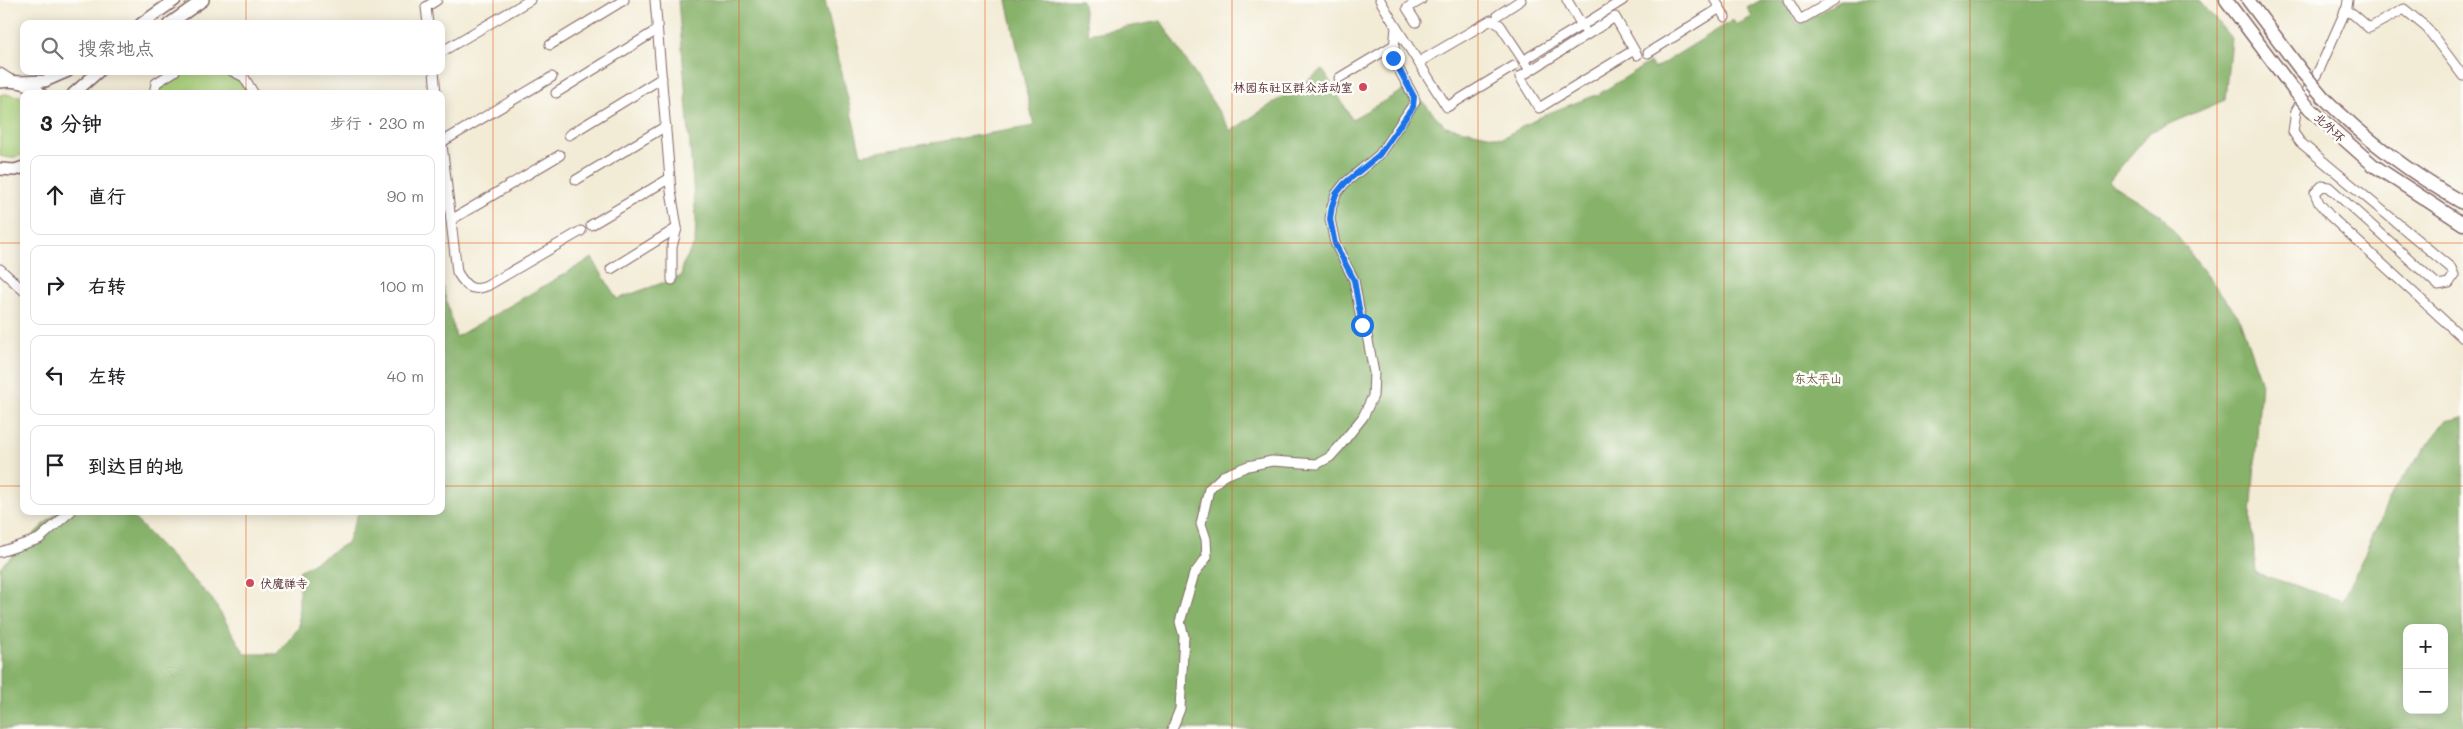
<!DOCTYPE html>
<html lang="zh">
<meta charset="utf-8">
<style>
:root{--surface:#fff;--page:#f6f6f6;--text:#202124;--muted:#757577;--line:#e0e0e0}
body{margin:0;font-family:Mali,"LXGW WenKai TC",sans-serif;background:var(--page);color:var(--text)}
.controls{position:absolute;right:15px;bottom:15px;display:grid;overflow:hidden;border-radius:10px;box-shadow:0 2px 12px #0003}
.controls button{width:45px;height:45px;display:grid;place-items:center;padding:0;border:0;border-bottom:1px solid var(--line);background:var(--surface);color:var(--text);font:25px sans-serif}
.stop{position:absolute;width:15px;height:15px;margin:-11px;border:4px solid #1a73e8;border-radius:50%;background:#fff}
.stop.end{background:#1a73e8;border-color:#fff;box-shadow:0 1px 5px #0008}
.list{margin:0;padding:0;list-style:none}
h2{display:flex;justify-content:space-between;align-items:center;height:65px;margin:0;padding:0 20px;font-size:21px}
h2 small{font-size:16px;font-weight:400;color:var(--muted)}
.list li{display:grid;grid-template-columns:32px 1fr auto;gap:15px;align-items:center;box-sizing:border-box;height:80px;margin:0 10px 10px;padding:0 10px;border:1px solid var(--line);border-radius:10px}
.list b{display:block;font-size:19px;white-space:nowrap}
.list em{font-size:16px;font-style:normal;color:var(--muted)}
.icon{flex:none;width:28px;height:28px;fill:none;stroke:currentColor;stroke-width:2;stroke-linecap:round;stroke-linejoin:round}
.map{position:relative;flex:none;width:2463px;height:729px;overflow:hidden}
.search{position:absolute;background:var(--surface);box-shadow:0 2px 12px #0003;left:20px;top:20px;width:425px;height:55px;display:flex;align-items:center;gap:12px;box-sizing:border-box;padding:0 18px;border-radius:10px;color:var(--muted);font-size:19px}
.panel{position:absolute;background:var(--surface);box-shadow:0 2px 12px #0003;left:20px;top:90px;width:425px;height:425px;border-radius:10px}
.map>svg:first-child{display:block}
</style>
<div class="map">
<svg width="2463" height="729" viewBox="0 0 2463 729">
<rect width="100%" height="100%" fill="#fdfcf7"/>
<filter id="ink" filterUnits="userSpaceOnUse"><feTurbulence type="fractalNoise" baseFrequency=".02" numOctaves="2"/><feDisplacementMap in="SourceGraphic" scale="10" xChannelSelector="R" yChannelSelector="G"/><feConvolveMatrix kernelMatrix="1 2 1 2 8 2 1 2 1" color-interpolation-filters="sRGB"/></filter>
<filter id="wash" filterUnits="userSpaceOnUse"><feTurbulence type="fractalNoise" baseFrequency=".0096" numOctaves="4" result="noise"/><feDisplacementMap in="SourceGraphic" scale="20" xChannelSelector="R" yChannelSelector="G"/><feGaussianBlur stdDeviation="1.12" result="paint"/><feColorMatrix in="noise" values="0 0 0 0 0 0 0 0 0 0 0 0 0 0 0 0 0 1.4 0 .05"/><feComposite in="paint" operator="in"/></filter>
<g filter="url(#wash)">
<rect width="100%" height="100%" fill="#f2ebd5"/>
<g fill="#aad07a" stroke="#7a7852">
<path d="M184,71C211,71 232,65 247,91L243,94H158L160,86Z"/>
<polygon points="5,94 24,97 24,154 11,158 0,156 0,95"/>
</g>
<path fill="#87b26a" stroke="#68684a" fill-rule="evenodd" d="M678,0H825L861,155L1034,126L1007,0H1082L1088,34L1161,21L1231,131L1323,70L1352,119L1404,90L1419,98L1445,126L1502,138L1546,114L1599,94L1650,62L1654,69L1733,20L1736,25L1752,17L1747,8L1761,0H1782L1799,25L1841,0H2199L2231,38L2225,100L2150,132L2108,182L2161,215L2239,317L2261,381L2251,516L2256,573L2343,601L2394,489L2446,421L2463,417V729H0V567L58,511H127L212,599L245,654H278L299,627V571L347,543L359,511H441V281L456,337L592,258L617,299L682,276V266L695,243L696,220ZM2407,628H2444V710H2407Z"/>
</g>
<g filter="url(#ink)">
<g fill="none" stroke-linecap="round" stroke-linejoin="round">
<g stroke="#856666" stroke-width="11">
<g id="minor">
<polyline points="655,0 671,191 677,228 672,247 672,280"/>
<polyline points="1567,0 1584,29"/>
<polyline points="1715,0 1725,17"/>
<polyline points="1788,0 1800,20 1834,0"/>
<polyline points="2348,0 2347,7 2320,68 2296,111 2293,132 2300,142 2451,268 2454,275 2449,283 2438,285 2329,187 2322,186 2315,193 2319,203 2330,216 2463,338"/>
<polyline points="2345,11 2353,14 2369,28 2404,9 2427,28 2463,76"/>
<polyline points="1498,15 1521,0"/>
<polyline points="1416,22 1407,8 1421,0"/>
<polyline points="1588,22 1623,0"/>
<polyline points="428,24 426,7 437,0"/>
<polyline points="1396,27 1447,107 1514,66"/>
<polyline points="550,45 624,0"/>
<polyline points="1634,50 1539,108 1520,77 1615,17 1637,55"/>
<polyline points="441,52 530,0"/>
<polyline points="1648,53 1720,8"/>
<polyline points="1529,57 1582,25"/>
<polyline points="1419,62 1491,20 1500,25 1530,70"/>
<polyline points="232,71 244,77 254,94"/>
<polyline points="434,71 436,94"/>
<polyline points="0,73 11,80"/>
<polyline points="1339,78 1394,45"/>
<polyline points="556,93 657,30"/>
<polyline points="154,94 156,83 175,71"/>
<polyline points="569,135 662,78"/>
<path d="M441,136L457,272C465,285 471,293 487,286L581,231"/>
<polyline points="442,142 552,77"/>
<polyline points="576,180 666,126"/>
<polyline points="451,220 560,155"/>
<polyline points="591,225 670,178"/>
<polyline points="0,269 24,291"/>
<polyline points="611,269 677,228"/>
<polyline points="0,552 39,539 71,511"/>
<polyline points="1172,729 1180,709 1184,636 1180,622 1194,574 1207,557 1206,539 1201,524 1209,489 1223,476 1248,466 1272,461 1317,464 1330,457 1339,447 1363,417 1373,396 1374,373 1367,335 1362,325 1354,280 1335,243 1330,219 1332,206 1336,194 1345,183 1379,155 1415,102 1414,97 1393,59 1396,27 1380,0"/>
</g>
</g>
<g stroke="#856666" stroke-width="14">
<g id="major">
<polyline points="141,24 175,0"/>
<polyline points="169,24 203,0"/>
<path d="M0,82C15,80 30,82 41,94"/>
<polyline points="18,82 45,81 68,71"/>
<polyline points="73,94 99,71"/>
<polyline points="0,169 15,170 24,167"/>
</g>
</g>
<g stroke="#856666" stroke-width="15">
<g id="highway">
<polyline points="2226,0 2293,89"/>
<polyline points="2248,0 2303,73"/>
<path d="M2324,98C2367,141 2410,173 2463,203"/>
<polyline points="2310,109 2373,165 2463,224"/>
</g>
</g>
<use href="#minor" stroke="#fff" stroke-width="9"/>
<use href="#major" stroke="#fff" stroke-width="11"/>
<use href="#highway" stroke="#fff" stroke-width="12"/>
<g stroke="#856666" stroke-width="15" stroke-linecap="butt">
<g id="highway-bridge">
<polyline points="2303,73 2324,98"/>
<polyline points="2293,89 2310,109"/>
</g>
</g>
<use href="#highway-bridge" stroke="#fff" stroke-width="12"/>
</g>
</g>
<g fill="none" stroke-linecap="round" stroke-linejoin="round" filter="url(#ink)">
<polyline stroke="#1a73e8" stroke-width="6" points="1362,325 1354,280 1335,244 1330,219 1332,206 1336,194 1345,183 1379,155 1413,107 1414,97 1393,58"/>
</g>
<path fill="none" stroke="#e8590c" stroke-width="1" stroke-opacity="0.55" d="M246,0V24M493,0V729M739,0V729M985,0V729M1232,0V729M1478,0V729M1724,0V729M1970,0V729M2217,0V729M246,71V94M0,243H24M441,243H2463M0,486H24M441,486H2463M246,511V729"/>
<g fill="#d1495b" stroke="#fdfcf7" stroke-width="2">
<circle cx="1363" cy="87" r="5"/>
<circle cx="250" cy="583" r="5"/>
</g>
<g text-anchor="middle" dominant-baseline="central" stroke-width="5" stroke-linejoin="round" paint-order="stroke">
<g font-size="12" fill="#4a1f2b" stroke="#fdfcf7" text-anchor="end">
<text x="1353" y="87">林园东社区群众活动室</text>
<text x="260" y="583" text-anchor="start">伏魔禅寺</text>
</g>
<g font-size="12" fill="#4a1f2b" stroke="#fdfcf7">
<text transform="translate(2330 127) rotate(43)">北外环</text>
</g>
<g font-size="12" fill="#675443" stroke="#fdfcf7">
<text x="1818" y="378">东太平山</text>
</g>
</g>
</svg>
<div class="controls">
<button>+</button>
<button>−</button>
</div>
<div class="stop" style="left:1362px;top:325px"></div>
<div class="stop end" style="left:1393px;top:58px"></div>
<div class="search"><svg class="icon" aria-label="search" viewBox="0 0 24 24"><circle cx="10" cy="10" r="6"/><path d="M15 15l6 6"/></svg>搜索地点</div>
<section class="panel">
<h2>3 分钟<small>步行 · 230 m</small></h2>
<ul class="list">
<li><svg class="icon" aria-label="ahead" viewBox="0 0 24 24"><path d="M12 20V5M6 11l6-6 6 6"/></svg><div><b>直行</b></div><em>90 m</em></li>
<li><svg class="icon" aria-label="right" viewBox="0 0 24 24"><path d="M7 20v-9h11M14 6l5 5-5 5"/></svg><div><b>右转</b></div><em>100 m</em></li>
<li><svg class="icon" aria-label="left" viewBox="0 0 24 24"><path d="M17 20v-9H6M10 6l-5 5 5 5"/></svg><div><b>左转</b></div><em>40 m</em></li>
<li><svg class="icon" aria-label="arrive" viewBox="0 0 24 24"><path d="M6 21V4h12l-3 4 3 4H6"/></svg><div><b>到达目的地</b></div></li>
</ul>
</section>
</div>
